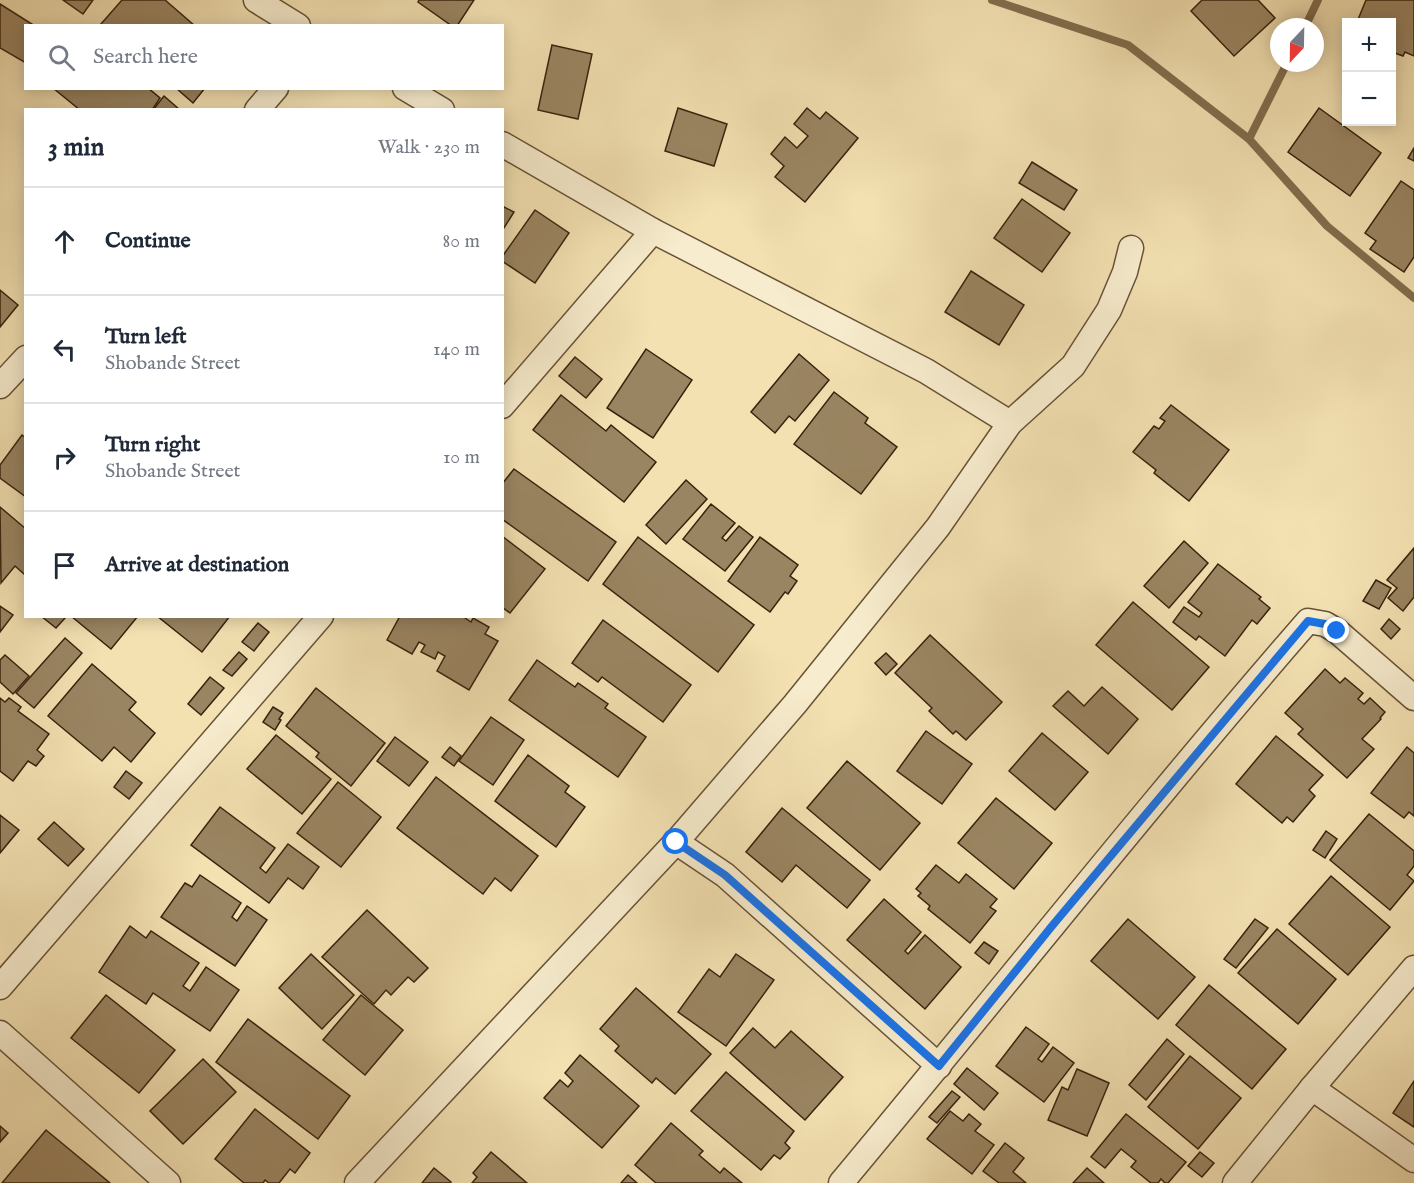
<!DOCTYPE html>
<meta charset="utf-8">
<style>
:root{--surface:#fff;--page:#f6f6f7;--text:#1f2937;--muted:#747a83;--line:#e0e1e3}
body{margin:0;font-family:"IM FELL English",serif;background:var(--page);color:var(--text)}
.controls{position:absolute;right:18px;top:18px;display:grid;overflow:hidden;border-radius:0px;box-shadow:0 3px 15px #0003}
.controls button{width:54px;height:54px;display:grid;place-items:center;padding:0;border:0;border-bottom:2px solid var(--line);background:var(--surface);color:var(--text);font:30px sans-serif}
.compass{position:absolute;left:1270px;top:18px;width:54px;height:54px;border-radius:50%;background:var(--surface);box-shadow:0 3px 15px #0003;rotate:202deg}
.stop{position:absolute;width:18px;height:18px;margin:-14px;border:4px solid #1a73e8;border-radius:50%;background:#fff}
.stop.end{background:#1a73e8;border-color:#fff;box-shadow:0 2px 6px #0008}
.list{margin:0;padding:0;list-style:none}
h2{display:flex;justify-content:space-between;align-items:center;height:78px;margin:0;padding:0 24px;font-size:26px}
h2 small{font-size:20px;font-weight:400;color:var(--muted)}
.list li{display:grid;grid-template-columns:39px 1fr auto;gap:18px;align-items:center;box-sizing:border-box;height:108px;padding:0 24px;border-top:2px solid var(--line)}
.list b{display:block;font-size:22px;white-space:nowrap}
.list p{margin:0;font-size:20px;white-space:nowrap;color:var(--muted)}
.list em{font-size:20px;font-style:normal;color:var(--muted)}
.icon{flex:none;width:33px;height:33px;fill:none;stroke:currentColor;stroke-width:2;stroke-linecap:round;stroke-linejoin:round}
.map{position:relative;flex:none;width:1414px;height:1183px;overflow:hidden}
.search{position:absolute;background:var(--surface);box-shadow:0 3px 15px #0003;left:24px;top:24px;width:480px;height:66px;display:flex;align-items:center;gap:15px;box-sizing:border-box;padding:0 21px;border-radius:0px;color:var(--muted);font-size:22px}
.panel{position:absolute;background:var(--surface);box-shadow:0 3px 15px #0003;left:24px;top:108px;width:480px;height:510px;border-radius:0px}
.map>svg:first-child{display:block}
</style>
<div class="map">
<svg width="1414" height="1183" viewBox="0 0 1414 1183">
<rect width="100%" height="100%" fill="#f3e1b2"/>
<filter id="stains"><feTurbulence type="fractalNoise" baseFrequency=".00333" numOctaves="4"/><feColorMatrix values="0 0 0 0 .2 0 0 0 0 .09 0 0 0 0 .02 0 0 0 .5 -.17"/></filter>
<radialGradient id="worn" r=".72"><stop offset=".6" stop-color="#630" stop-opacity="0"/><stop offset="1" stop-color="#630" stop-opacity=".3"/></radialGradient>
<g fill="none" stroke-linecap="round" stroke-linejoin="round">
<g stroke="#836e4e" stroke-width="8">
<polyline points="992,0 1128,45 1249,139 1327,226 1414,298"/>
<polyline points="1305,27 1318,0"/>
<polyline points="1249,139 1287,63"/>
</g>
</g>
<g fill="#9a8562" stroke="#39220c" stroke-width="1.5">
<polygon points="63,0 93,0 83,14"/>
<polygon points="122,0 165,0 195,26 103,26 101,24"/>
<polygon points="419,0 474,0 457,26 452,26 418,2"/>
<polygon points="1202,0 1258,0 1275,18 1234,56 1191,11"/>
<polygon points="1366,0 1414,0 1414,56 1405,52 1403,56 1392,52 1392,22 1357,22"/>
<polygon points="0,4 35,26 26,26 26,63 0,48"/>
<polygon points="552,45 592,54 578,119 538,110"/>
<polygon points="53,88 148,88 160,98 152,110 80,110"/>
<polygon points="176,88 205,88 193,103"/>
<polygon points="164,96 180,110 153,110"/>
<polygon points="678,108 727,124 714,166 665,151"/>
<polygon points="807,108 820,119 826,112 858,138 805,202 775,177 784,166 771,154 785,137 797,148 808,136 794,124"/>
<polygon points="1319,108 1381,153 1350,196 1288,152"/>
<polygon points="1414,148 1414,161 1408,158"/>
<polygon points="1032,162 1077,190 1064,210 1019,183"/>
<polygon points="1401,181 1414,190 1414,257 1404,272 1370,249 1376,241 1365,233"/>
<polygon points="1022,199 1070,233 1042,272 994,238"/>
<polygon points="502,206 514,212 502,231"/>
<polygon points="535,210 569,233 535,283 502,261 502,257"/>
<polygon points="971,271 1024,305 999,345 945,312"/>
<polygon points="0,290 18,305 0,327"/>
<polygon points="646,349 692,380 653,438 607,408"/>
<polygon points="799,354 829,380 795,421 789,416 775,433 751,412"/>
<polygon points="575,357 602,379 586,398 559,376"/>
<polygon points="834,392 868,418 865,423 897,447 861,494 794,444"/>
<polygon points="561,395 606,431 611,425 656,462 624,502 533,430"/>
<polygon points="1171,405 1229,450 1189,501 1154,473 1156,470 1133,452 1154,426 1159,429 1165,421 1160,418"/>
<polygon points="22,435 26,438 26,497 0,478 0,465"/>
<polygon points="514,469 616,542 588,581 502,519 502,484"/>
<polygon points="686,480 707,499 666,544 646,525"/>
<polygon points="711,504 735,523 722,538 726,541 739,526 753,537 725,571 683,539"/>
<polygon points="0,507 26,529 26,572 24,574 15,566 1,583"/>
<polygon points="502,536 545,569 510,613 502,607"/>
<polygon points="638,537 754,625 718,672 603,584"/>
<polygon points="760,537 798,565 790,576 797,581 788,594 785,592 770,612 728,581"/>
<polygon points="1184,541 1208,563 1169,608 1144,586"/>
<polygon points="1414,548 1414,597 1403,611 1388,598 1397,588 1387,580"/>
<polygon points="1218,564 1261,597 1259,599 1270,608 1257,624 1252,620 1225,656 1199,636 1196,640 1173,622 1184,607 1199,617 1202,613 1188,602"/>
<polygon points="1376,580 1391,588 1379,609 1363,601"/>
<polygon points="1133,602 1209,667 1172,710 1096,645"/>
<polygon points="0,606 13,615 0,632"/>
<polygon points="41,616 63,616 65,618 56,628"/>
<polygon points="71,616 138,616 111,649"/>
<polygon points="157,616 230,616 202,652"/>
<polygon points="400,616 462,616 471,622 473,618 489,627 485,634 498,641 469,690 437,671 445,656 438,652 435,659 421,652 425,645 419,642 412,654 387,640"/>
<polygon points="1389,619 1400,629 1391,639 1381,629"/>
<polygon points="603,620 691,685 663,722 602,677 598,682 572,663"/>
<polygon points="258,623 269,632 254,651 242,642"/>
<polygon points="930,635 1002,702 966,740 956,731 953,734 929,711 932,708 895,673"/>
<polygon points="65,638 82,653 34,708 16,693"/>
<polygon points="239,652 247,659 232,676 223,670"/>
<polygon points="886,653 897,664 886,675 875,663"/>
<polygon points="5,655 29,676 13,694 0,682 0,660"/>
<polygon points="537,660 575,687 578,683 608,704 605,708 646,737 618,777 509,700"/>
<polygon points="92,664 136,702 129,710 155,733 131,762 114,747 102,761 48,716"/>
<polygon points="1325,669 1340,683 1345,678 1363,693 1358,699 1364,704 1370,698 1385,712 1380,718 1381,719 1362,739 1374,749 1347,778 1298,734 1303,729 1285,713"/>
<polygon points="210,677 224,688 201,715 188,704"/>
<polygon points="1102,687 1138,719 1108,754 1053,706 1068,691 1084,706"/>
<polygon points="316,688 385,743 351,786 316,757 319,753 286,726"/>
<polygon points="0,698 5,702 9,698 21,707 18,711 49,734 37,750 44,756 36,766 28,761 13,781 0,771"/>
<polygon points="273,707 283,713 279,719 281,720 275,730 263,722"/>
<polygon points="491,717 524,740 493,785 459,761"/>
<polygon points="926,731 972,764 942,804 897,771"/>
<polygon points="1042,733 1088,772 1055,810 1009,771"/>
<polygon points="276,735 331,779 302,814 247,769"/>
<polygon points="1276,736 1323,775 1309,790 1315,796 1293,822 1287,817 1282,823 1236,784"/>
<polygon points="395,737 428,762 409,786 377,761"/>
<polygon points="450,747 461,756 454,766 442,757"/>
<polygon points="1407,747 1414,753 1414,816 1409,812 1404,818 1371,793"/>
<polygon points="528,755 569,786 565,792 585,807 556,847 495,801"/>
<polygon points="847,761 920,823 880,870 807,808"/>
<polygon points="126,771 142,783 129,799 114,787"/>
<polygon points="436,777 538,856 511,891 495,878 483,894 397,828"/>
<polygon points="338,782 381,817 341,867 297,833"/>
<polygon points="996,798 1052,843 1014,889 958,843"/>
<polygon points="220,807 275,848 260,868 266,873 288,844 319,867 303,889 288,878 269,903 191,845"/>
<polygon points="782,808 870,880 847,908 796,865 782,882 746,852"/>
<polygon points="1369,814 1414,851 1414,866 1407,875 1414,881 1390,910 1330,860"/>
<polygon points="0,815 19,830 0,853"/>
<polygon points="54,822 84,849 68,866 38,839"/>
<polygon points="1326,831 1337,839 1325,858 1313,850"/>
<polygon points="936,865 959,883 966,874 997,899 990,907 996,911 970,943 928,909 930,906 918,896 921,893 916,889"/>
<polygon points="200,875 241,903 232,917 237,921 247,906 267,920 235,966 161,917 185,883 192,887"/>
<polygon points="1331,876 1390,927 1348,975 1289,924"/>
<polygon points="884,899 921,932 905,951 908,954 925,935 961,967 925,1009 847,940"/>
<polygon points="367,910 428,968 414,982 408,977 391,995 386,990 374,1004 322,957"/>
<polygon points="1128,919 1195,977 1158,1019 1091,961"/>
<polygon points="1255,919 1268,928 1236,968 1224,959"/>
<polygon points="130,926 146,938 151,931 199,963 183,986 190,991 206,967 239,990 210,1031 153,993 146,1004 99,972"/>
<polygon points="1277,929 1336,979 1298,1024 1238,973"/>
<polygon points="984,942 998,951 989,964 975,953"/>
<polygon points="311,954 354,995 322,1029 279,988"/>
<polygon points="736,954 774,980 726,1046 678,1012 709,969 720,977"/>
<polygon points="1209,985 1286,1049 1252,1089 1176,1025"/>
<polygon points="636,988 711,1054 675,1094 656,1078 652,1083 615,1051 619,1046 600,1029"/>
<polygon points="106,995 175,1050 139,1093 71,1038"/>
<polygon points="361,995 403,1030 365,1075 323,1040"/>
<polygon points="248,1019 350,1096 318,1139 216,1062"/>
<polygon points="1026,1027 1049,1044 1038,1059 1042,1062 1053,1047 1074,1063 1044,1102 996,1066"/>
<polygon points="753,1028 775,1048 791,1031 843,1077 805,1120 730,1053"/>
<polygon points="1167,1039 1184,1054 1146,1100 1129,1085"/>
<polygon points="580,1055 639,1106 602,1148 544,1098 560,1080 568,1087 573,1081 565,1073"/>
<polygon points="1190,1056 1241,1098 1198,1149 1148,1107"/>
<polygon points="203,1059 236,1092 183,1144 150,1111"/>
<polygon points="967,1068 998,1093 984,1110 954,1084"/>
<polygon points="1077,1069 1109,1083 1087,1136 1048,1120 1062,1087 1068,1090"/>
<polygon points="726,1072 794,1131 785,1143 790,1148 780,1159 774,1155 761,1170 691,1111"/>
<polygon points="1414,1081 1414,1127 1393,1113"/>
<polygon points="952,1091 960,1097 937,1123 929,1117"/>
<polygon points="255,1109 310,1153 295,1173 290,1169 279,1183 269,1183 265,1180 263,1183 244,1183 215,1159"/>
<polygon points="950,1111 963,1121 969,1114 981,1124 975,1131 994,1145 972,1174 927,1139"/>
<polygon points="1126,1114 1186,1162 1168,1183 1165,1183 1161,1179 1158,1183 1151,1183 1131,1167 1136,1161 1121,1149 1105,1168 1091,1157"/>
<polygon points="671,1123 703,1151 699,1155 720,1173 724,1168 742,1183 656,1183 635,1165"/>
<polygon points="0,1126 8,1133 0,1142"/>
<polygon points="46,1130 110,1183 2,1183"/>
<polygon points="1005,1143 1024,1158 1013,1172 1026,1183 999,1183 983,1171"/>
<polygon points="491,1152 527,1183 472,1183 477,1177 473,1173"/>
<polygon points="1200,1152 1214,1163 1202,1177 1188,1166"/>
<polygon points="434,1168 451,1182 450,1183 422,1183"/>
<polygon points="1087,1168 1104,1183 1073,1183"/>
<polygon points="628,1175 637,1183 621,1183"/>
</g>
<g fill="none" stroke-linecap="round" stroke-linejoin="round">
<g stroke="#685236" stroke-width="27">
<g id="street">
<polyline points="256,0 298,26"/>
<polyline points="405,88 442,110"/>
<polyline points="257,110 276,88"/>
<polyline points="502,144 653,231 926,371 1010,423"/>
<polyline points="0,386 26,358"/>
<polyline points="502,406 653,231"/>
<polyline points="676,842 725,875 939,1066"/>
<polyline points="0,987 321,616"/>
<polyline points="0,1033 168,1183"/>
<polyline points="1312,1088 1414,1160"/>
<polyline points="357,1183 676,842 795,704 938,527 1010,423 1073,366 1109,310 1125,272 1131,248"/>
<path d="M841,1183C997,996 1148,805 1308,621L1325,624L1337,631L1414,698"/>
<polyline points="1235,1183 1312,1088 1414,968"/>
</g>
</g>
<use href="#street" stroke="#f7eccd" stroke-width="24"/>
</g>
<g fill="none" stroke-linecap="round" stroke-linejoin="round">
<polyline stroke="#1a73e8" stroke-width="8" points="676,842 725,875 939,1066 1052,926 1308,621 1325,624 1337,631"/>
</g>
<rect width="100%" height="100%" filter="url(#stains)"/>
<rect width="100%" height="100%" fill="url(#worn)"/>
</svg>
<div class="controls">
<button>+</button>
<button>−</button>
</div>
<svg class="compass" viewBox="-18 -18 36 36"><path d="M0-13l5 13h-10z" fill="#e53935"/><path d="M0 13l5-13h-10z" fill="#747a83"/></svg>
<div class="stop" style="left:676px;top:842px"></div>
<div class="stop end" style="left:1337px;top:631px"></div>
<div class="search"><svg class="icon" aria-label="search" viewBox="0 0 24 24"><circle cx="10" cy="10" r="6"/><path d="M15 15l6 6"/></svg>Search here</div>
<section class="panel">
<h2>3 min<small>Walk · 230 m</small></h2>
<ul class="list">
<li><svg class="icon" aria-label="ahead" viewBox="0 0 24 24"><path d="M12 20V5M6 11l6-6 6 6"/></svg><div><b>Continue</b></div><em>80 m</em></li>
<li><svg class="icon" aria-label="left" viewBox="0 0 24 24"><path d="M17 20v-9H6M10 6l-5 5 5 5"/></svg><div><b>Turn left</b><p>Shobande Street</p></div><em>140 m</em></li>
<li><svg class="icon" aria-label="right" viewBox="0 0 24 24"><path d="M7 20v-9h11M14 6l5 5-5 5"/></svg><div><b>Turn right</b><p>Shobande Street</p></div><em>10 m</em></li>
<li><svg class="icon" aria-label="arrive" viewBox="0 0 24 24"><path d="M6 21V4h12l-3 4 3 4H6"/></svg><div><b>Arrive at destination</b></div></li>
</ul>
</section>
</div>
